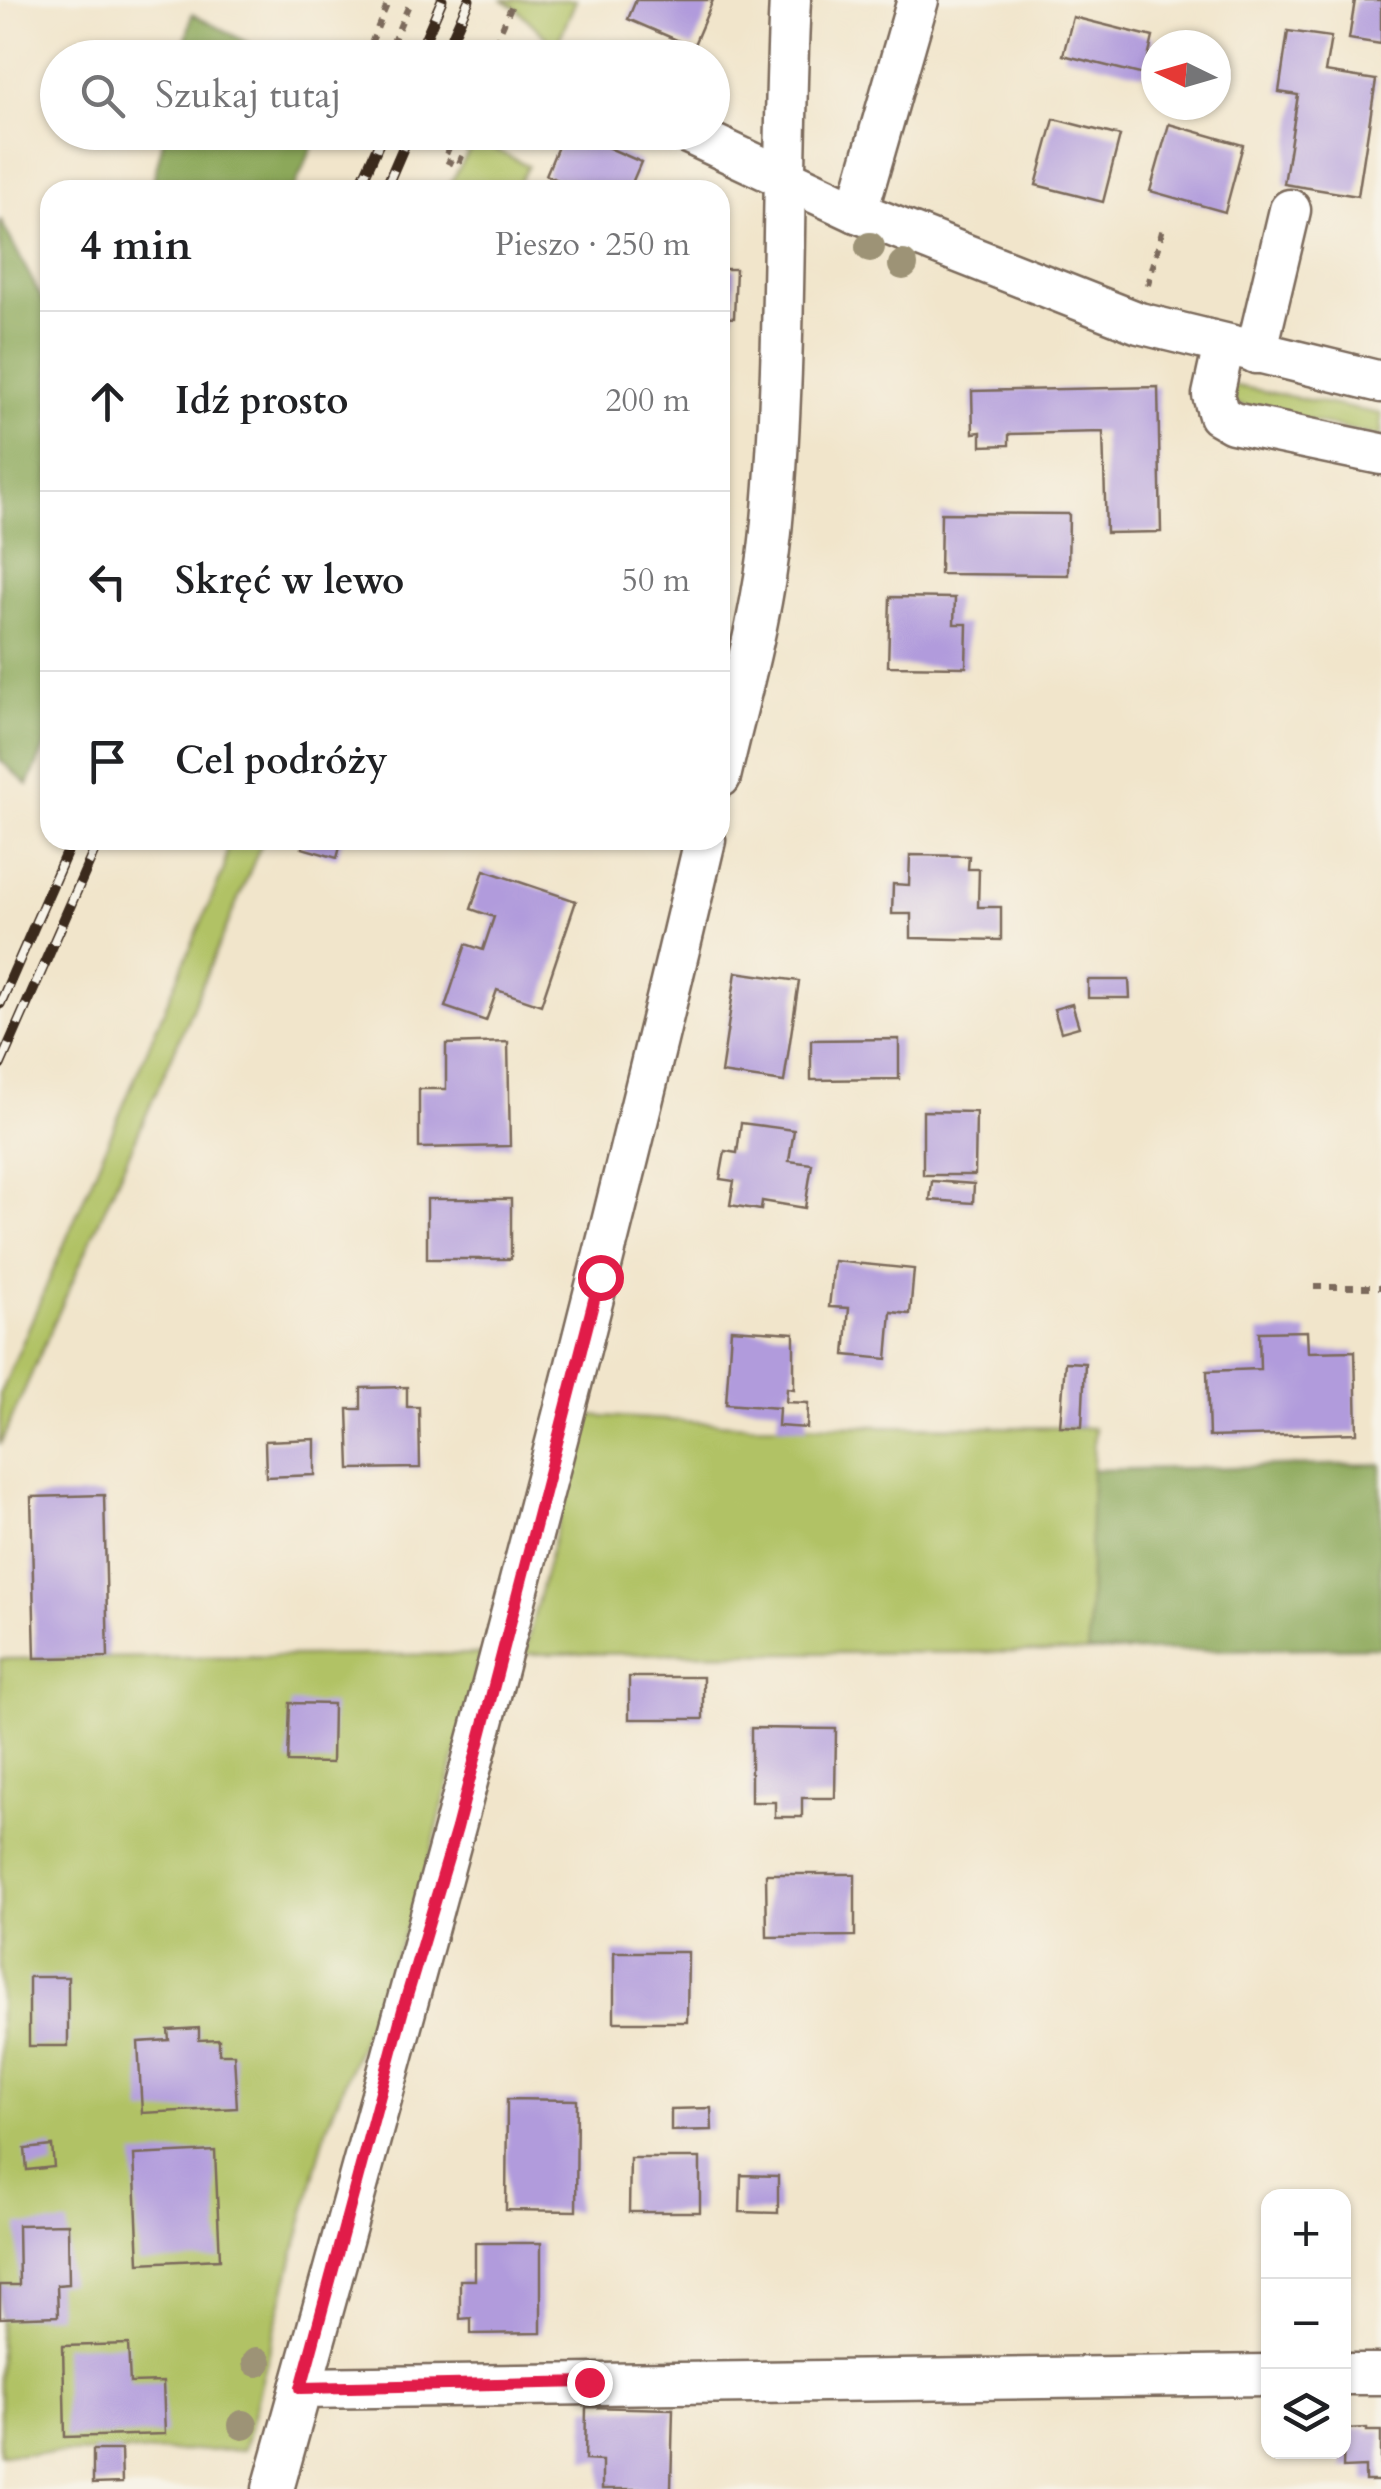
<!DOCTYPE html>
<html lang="pl">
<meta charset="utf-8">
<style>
:root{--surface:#fff;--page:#f6f6f6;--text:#202124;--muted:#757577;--line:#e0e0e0}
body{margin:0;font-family:Cardo,serif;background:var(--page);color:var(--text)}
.controls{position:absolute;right:30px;bottom:30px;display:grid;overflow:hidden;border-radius:20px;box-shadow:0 2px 8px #0004}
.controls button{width:90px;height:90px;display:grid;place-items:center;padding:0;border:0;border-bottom:2px solid var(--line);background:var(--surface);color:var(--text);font:50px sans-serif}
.compass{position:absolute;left:1141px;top:30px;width:90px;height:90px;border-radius:50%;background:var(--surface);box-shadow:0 2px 8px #0004;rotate:275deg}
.stop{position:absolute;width:30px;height:30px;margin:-22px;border:8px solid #e11d48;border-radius:50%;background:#fff}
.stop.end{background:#e11d48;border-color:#fff;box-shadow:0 2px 10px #0008}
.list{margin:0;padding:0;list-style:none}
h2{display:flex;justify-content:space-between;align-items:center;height:130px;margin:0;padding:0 40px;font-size:42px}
h2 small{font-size:32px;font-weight:400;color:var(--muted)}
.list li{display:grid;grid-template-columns:65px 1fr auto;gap:30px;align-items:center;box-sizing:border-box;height:180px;padding:0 40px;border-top:2px solid var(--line)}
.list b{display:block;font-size:38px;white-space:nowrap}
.list em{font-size:32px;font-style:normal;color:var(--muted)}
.icon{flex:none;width:55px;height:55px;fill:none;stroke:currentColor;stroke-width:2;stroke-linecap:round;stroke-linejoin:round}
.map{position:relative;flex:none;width:1381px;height:2489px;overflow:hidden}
.search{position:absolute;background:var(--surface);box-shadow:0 2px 8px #0004;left:40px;top:40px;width:690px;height:110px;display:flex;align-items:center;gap:25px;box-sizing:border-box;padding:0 35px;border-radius:55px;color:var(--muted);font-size:38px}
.panel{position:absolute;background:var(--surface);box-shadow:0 2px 8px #0004;left:40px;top:180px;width:690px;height:670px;border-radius:30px}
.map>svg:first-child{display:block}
</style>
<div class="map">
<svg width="1381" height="2489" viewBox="0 0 1381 2489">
<rect width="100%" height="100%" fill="#f7f3e8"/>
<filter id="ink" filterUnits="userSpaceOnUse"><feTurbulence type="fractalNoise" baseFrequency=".01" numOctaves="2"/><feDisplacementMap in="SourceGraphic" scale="20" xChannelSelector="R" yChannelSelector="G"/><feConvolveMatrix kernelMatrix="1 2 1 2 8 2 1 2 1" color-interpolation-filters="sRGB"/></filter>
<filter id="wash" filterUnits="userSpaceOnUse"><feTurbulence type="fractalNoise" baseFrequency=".0048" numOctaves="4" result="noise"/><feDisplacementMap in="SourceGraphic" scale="40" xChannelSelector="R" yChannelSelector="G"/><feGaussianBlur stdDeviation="2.25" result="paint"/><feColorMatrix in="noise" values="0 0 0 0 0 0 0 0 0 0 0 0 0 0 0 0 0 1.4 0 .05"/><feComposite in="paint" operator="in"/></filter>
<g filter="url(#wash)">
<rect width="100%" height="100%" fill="#f1e5cb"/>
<g fill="#b1c265" stroke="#767642" stroke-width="2.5">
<polygon points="503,0 576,0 556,47 516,8"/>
<polygon points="476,140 528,166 514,190 446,190"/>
<polygon points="1231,385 1381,414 1381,437 1235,404"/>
<polygon points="228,840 263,840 170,1061 0,1445 0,1395 224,869"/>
<polygon points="586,1415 748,1425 1094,1428 1088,1652 524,1654"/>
<polygon points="481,1654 421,1892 327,2126 244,2450 0,2454 0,1659"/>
</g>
<g fill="#8ca85a" stroke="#64693c" stroke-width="2.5">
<polygon points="192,14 276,57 182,57"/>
<polygon points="165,133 165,132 319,133 293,190 151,190"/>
<polygon points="0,219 50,314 50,735 28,785 0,760"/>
<polygon points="1381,1464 1381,1647 1088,1652 1092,1470"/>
</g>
<g id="blocks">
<g fill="#b19bdc">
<polygon points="636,0 713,0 693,47 628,19"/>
<polygon points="1355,0 1381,0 1381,44 1349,39"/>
<polygon points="1073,17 1153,37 1144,75 1063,55"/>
<polygon points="1288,31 1331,37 1325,72 1376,80 1358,196 1284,184 1298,95 1279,92"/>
<polygon points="1054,119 1120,136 1103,202 1036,185"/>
<polygon points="1169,124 1243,145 1225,212 1150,191"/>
<polygon points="564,132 573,132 641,162 629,190 581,190 546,175"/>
<polygon points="720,269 736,269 734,318 720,317"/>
<polygon points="1158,387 1161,532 1106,533 1103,432 1009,434 1009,445 981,446 981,432 973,433 972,391"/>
<polygon points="941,513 1069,514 1068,575 940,574"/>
<polygon points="890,597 955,598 954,624 967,624 966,667 888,666"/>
<polygon points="305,840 342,840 337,858 302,848"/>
<polygon points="910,855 969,856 968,869 979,869 978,907 1001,907 1001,940 911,938 911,914 892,914 893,884 909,885"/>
<polygon points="484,870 576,901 541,1005 497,990 486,1021 445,1007 466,944 483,950 494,917 471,909"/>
<polygon points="736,972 799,981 784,1082 721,1073"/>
<polygon points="1088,980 1129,980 1130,998 1088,998"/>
<polygon points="1072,1004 1079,1027 1061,1032 1054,1009"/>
<polygon points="899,1039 899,1079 811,1080 811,1040"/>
<polygon points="508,1042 510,1146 419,1148 419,1089 446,1089 446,1044"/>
<polygon points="923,1111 976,1112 975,1175 923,1175"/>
<polygon points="741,1123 794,1130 789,1161 812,1164 805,1208 762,1201 761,1210 730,1205 734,1181 720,1179 725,1151 737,1153"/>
<polygon points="932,1181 974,1184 973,1203 930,1200"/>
<rect x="427" y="1199" width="84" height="60"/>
<polygon points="834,1261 914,1269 910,1314 891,1312 887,1359 845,1355 849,1308 829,1307"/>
<polygon points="731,1329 794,1333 794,1389 787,1388 786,1402 808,1403 807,1428 778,1426 779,1408 726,1404"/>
<polygon points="1307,1331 1308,1352 1355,1351 1357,1433 1209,1437 1207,1371 1260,1369 1259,1332"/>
<polygon points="1065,1362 1085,1363 1082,1427 1060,1426"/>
<polygon points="407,1387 407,1407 419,1407 420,1468 350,1469 348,1409 361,1409 361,1388"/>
<polygon points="315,1439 315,1475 266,1477 265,1441"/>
<polygon points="104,1495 108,1657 35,1658 31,1497"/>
<rect x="629" y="1677" width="74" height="42"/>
<polygon points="290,1703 333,1704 332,1763 288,1762"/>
<polygon points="751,1728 836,1729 835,1798 802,1798 802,1817 775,1817 775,1802 751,1802"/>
<polygon points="766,1874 855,1874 855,1936 767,1937"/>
<polygon points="614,1952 688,1952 687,2022 614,2022"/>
<rect x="29" y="1977" width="39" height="69"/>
<polygon points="199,2028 199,2040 219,2039 219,2054 234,2054 237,2108 142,2113 138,2042 169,2040 168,2030"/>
<polygon points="507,2099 577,2100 576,2211 506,2210"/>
<polygon points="711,2108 712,2130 671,2131 671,2109"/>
<polygon points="52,2146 54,2167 27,2170 25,2149"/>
<polygon points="215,2151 220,2259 139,2263 134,2155"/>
<polygon points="630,2158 700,2158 700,2212 629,2212"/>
<polygon points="741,2175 778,2176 778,2213 740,2212"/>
<polygon points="68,2224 69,2284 57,2285 58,2316 0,2318 0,2285 19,2285 18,2225"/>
<polygon points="475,2243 541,2243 541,2333 471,2334 471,2318 460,2319 460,2280 475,2280"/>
<polygon points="128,2344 130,2383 163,2382 165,2434 65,2437 63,2346"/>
<polygon points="586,2407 673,2409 671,2489 602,2489 602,2461 585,2460"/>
<polygon points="1367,2428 1367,2431 1381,2431 1381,2481 1365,2481 1365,2467 1343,2468 1344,2429"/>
<polygon points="93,2450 121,2450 122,2483 93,2484"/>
</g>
</g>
</g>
<g filter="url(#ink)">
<use href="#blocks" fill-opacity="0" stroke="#7b6b5b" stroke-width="2.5"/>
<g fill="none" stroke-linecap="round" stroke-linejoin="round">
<g stroke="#7b6b5b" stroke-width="45">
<g id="minor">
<polyline points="686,132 857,212 1139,323 1381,382"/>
<polyline points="857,212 918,0"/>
<polyline points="1224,345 1213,395 1219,415 1233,423 1381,454"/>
<polyline points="1256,353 1290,210"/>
<path d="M720,777C739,696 763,615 771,532C788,355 781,177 790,0"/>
<polyline points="1344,2374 1381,2374"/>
<polyline points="301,2388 1268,2375"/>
<path d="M273,2489C426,1941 575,1393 705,840"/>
</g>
</g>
<g stroke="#7b6b5b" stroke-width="6" stroke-dasharray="8 8" stroke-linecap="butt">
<polyline points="365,58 389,0"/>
<polyline points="386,58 411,0"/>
<polyline points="489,58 514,0"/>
<polyline points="456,132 444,159 458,166 472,132"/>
<polyline points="1148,285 1164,224"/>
<polyline points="1314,1287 1381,1287"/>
</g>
<use href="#minor" stroke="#fff" stroke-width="40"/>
<g stroke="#3b2a1e" stroke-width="11">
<g id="rail">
<polyline points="417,58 442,0"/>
<polyline points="443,58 469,0"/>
<polyline points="358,190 384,132"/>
<polyline points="385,190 410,132"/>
<polyline points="0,1004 72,840"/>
<polyline points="0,1065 99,840"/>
</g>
</g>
<use href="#rail" stroke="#f7f3e8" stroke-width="8" stroke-dasharray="22" stroke-linecap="butt"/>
</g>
<g fill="#9d9376">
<circle cx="870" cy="247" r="15"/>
<circle cx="903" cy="265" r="15"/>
<circle cx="257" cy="2362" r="15"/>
<circle cx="243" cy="2425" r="15"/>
</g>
</g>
<g fill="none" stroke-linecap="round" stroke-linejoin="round" filter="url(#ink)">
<polyline stroke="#e11d48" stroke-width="12" points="589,2382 301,2388 404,2006 457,1828 600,1277"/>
</g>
</svg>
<div class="controls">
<button>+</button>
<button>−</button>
<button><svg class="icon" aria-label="layers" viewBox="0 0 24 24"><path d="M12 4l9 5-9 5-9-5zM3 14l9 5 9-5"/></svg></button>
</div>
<svg class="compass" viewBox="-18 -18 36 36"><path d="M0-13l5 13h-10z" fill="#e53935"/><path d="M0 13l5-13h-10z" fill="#757577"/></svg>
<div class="stop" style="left:600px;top:1277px"></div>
<div class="stop end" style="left:589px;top:2382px"></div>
<div class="search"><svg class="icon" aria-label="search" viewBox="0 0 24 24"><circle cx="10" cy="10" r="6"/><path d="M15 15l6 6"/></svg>Szukaj tutaj</div>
<section class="panel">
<h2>4 min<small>Pieszo · 250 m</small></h2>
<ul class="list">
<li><svg class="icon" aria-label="ahead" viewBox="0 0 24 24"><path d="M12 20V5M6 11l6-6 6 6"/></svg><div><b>Idź prosto</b></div><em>200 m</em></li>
<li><svg class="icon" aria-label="left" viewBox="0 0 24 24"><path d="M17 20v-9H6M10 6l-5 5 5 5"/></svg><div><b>Skręć w lewo</b></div><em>50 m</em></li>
<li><svg class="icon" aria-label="arrive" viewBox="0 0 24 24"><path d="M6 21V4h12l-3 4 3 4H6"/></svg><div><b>Cel podróży</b></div></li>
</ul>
</section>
</div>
